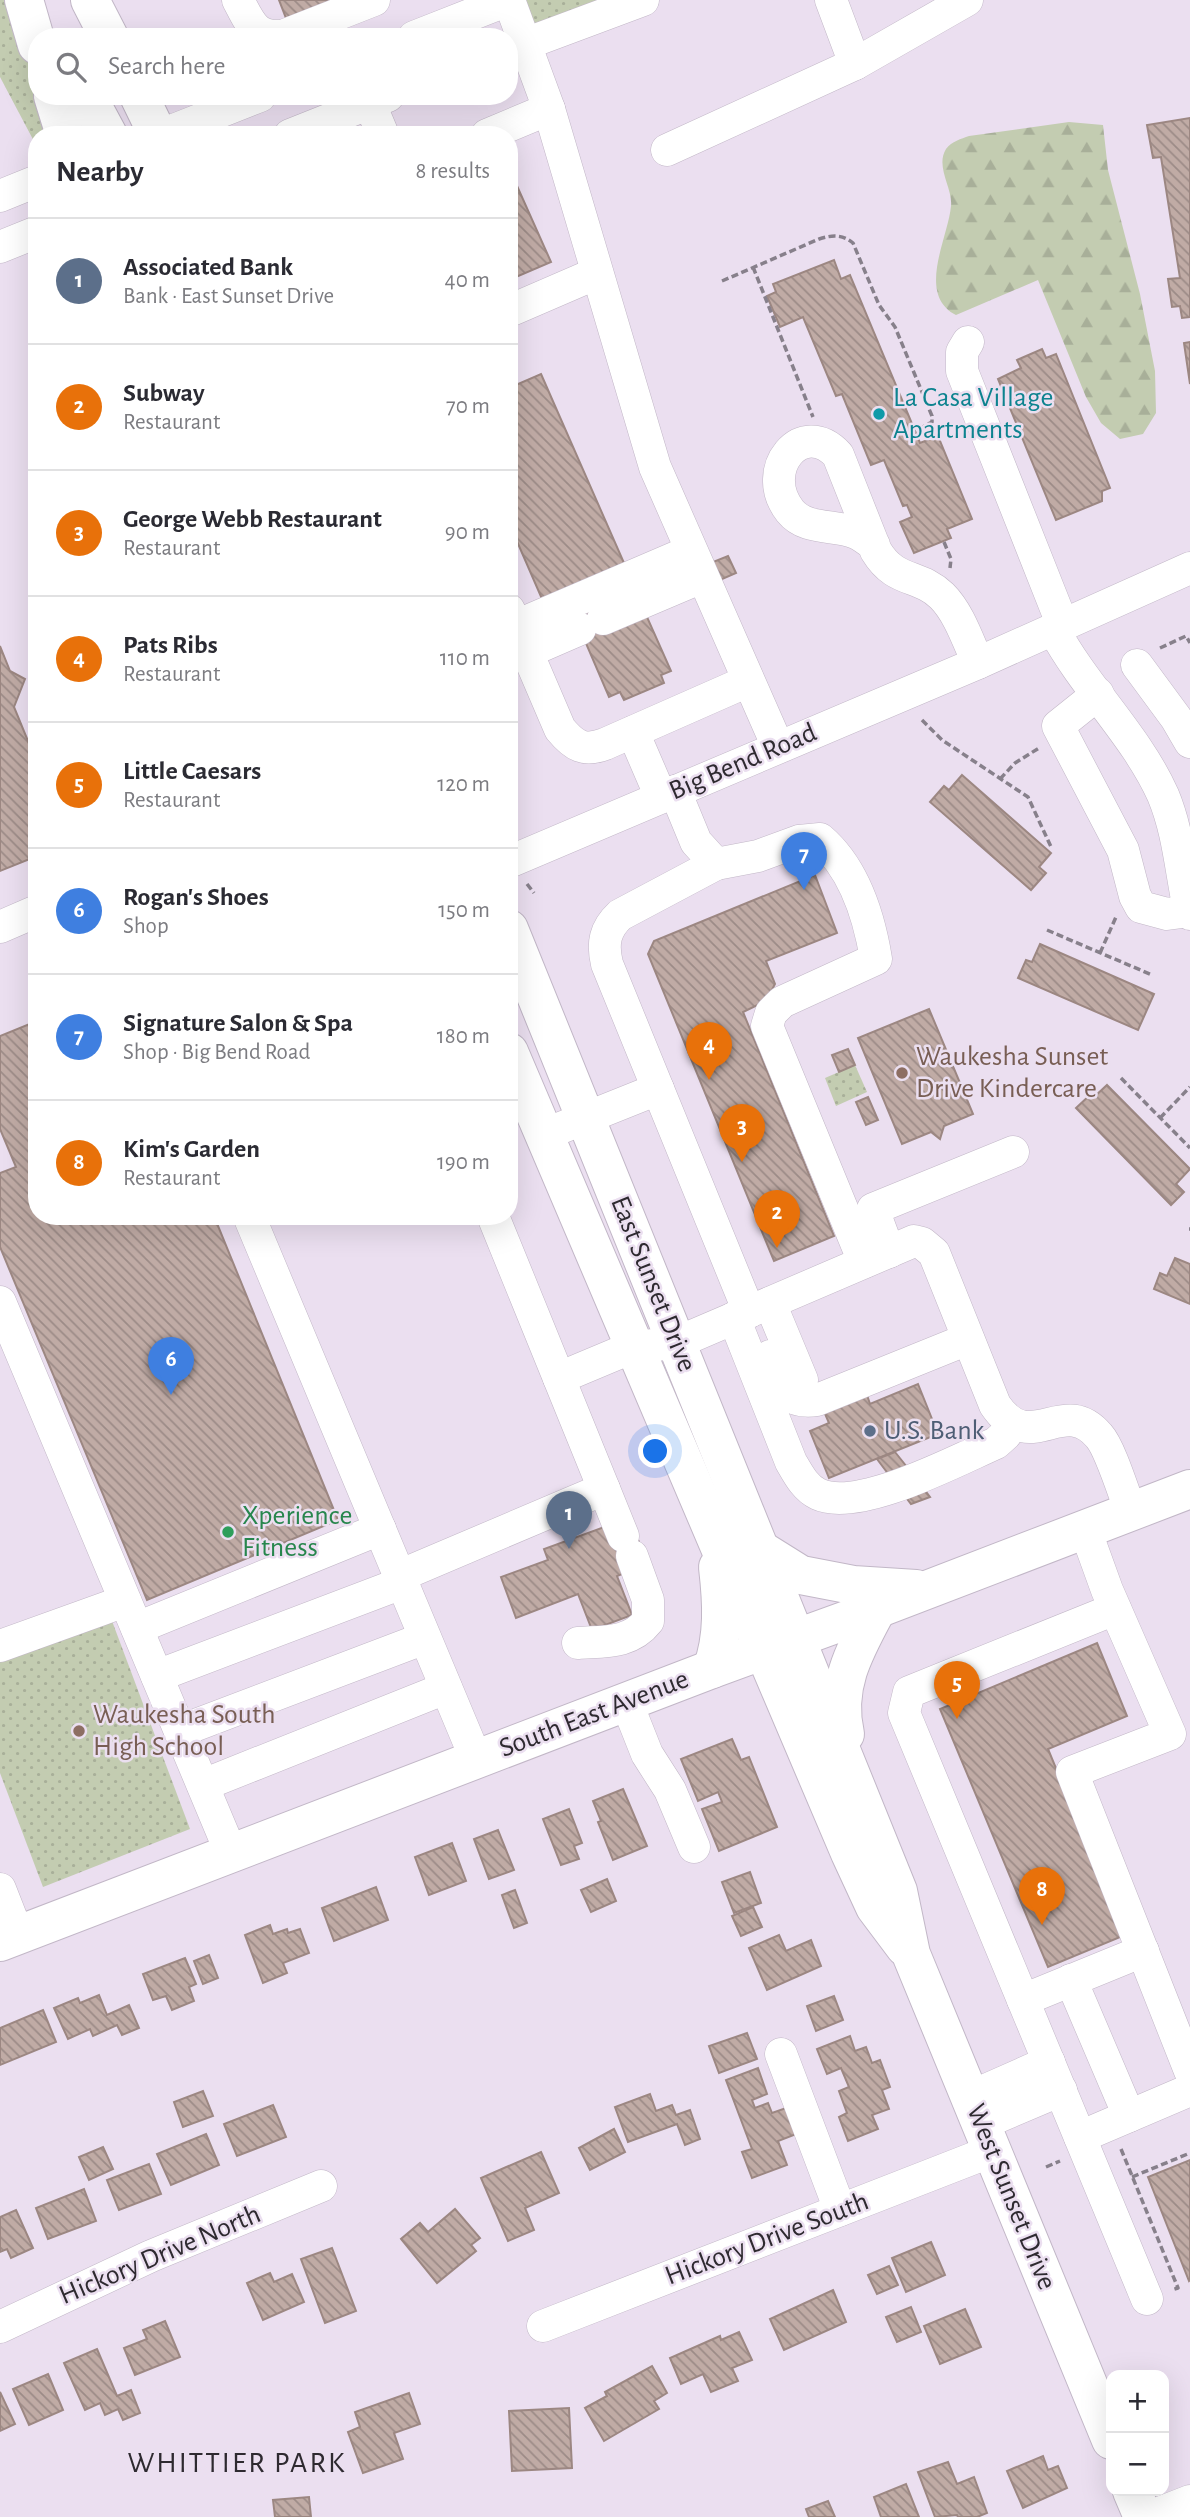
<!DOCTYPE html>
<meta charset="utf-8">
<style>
:root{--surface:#fff;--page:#f2f2f3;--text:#2b2b33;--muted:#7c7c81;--line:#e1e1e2;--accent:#6c5726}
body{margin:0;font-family:"Alegreya Sans",sans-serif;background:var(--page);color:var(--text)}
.controls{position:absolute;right:21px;bottom:21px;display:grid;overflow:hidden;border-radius:14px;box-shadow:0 7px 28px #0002}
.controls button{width:63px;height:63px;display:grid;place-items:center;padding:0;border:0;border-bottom:2px solid var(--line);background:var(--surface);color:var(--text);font:35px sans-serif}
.you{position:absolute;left:656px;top:1452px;width:24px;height:24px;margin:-18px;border:5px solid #fff;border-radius:50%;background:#1a73e8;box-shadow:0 0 0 10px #1a73e833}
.badge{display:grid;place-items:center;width:46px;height:46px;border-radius:50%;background:var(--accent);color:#fff;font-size:23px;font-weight:700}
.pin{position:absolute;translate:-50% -58px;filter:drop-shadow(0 2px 4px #0008)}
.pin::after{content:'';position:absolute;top:37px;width:24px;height:21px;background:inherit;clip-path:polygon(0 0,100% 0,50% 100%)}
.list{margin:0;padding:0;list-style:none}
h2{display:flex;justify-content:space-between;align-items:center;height:91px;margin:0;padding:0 28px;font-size:30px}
h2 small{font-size:23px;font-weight:400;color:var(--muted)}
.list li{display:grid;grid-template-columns:46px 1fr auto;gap:21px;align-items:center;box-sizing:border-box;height:126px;padding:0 28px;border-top:2px solid var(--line)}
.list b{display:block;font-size:26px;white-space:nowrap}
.list p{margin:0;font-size:23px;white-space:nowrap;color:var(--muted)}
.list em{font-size:23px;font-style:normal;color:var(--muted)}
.icon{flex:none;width:38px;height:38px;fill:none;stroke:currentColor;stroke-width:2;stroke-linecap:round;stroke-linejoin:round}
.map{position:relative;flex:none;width:1190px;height:2517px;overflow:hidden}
.search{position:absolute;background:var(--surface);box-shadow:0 7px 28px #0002;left:28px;top:28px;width:490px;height:77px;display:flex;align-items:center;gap:18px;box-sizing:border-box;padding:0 24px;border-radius:28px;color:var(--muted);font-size:26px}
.panel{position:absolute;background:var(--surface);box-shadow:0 7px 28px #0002;left:28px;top:126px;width:490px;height:1099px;border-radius:28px}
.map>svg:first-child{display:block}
</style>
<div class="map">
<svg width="1190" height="2517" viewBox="0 0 1190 2517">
<defs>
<pattern id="green-dots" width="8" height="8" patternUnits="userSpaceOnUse" patternTransform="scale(1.75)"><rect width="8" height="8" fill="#c3ccb1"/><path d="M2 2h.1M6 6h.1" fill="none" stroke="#a8af99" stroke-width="1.8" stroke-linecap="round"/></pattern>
<pattern id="forest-firs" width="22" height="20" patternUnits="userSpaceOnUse" patternTransform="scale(1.75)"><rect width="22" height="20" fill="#c3ccb1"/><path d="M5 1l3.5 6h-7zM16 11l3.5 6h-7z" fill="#a8af99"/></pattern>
<pattern id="building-back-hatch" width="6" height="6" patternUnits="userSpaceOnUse" patternTransform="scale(1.75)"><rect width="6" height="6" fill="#c0aba5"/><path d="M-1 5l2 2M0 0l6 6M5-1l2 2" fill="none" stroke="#9c8b87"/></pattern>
</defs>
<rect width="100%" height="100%" fill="#ebdff0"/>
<g fill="url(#green-dots)">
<polygon points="0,0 13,0 37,66 37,96 57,135 37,135 37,147 0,77"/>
<polygon points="509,0 642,0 525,43"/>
<polygon points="855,1065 867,1092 836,1106 825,1078"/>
<polygon points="112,1621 190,1829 43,1887 0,1773 0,1662"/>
</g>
<path fill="url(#forest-firs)" d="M1069,122L1103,125L1108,170L1140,294L1155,371L1156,413L1143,434L1120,439L1101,423L1086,397L1038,280L956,315C916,294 948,239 951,206C953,188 935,167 946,149C952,141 961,139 969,136Z"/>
<g fill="url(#building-back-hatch)" stroke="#9c8782" stroke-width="2">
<polygon points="279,0 349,0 289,26"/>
<polygon points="1190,118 1190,317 1182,318 1180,306 1172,307 1168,279 1180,278 1161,157 1153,158 1147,125"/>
<polygon points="509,168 551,262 509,280"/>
<polygon points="834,260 841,279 850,275 920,443 938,436 972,519 947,529 951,538 914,553 900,522 912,517 907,505 903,506 884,460 871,465 842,394 836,396 803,317 780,327 767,296 776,292 773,284"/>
<polygon points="1190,342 1190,384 1184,343"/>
<polygon points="1042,349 1046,358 1056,354 1110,488 1102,491 1102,501 1056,520 998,379 1021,368 1017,360"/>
<polygon points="541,374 624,563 542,599 509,523 509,388"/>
<polygon points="728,556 736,573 720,580 713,562"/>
<polygon points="593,596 647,617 671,671 661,675 664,683 624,700 620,692 609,697 570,606"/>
<polygon points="0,646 10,671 25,679 14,707 37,763 37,856 0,871"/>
<polygon points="962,775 1051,853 1039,867 1046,873 1031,890 930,802 944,786 949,790"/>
<polygon points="815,875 837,933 766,961 775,984 766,1001 743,1012 834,1236 774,1261 648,954 654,941"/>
<polygon points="1040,944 1154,994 1138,1030 1018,978 1026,960 1032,962"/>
<polygon points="929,1009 973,1114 944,1126 940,1139 931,1132 902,1144 858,1038"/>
<polygon points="37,1021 37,1216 214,1216 338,1520 147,1600 0,1247 0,1173 16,1167 0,1129 0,1036"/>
<polygon points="848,1049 855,1065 839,1072 832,1055"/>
<polygon points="1107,1085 1190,1169 1176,1184 1184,1192 1171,1205 1076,1108 1090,1095 1093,1098"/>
<polygon points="868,1097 878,1120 866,1125 856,1102"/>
<polygon points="1175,1258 1190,1264 1190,1304 1154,1289 1160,1273 1167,1276"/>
<polygon points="918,1384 938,1434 829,1478 810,1431 829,1423 823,1409 866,1392 870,1404"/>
<polygon points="895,1452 915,1477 930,1497 911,1504 877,1459"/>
<polygon points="607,1526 635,1532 643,1552 625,1573 617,1576 632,1615 592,1630 578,1594 516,1618 501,1577 548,1560 544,1549"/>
<polygon points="1097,1643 1127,1716 1048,1749 1125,1935 1048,1967 940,1709"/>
<polygon points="732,1739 741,1760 749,1757 777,1827 719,1851 702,1809 722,1802 718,1792 698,1801 681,1759"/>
<polygon points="623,1789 647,1846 613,1860 598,1822 601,1821 593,1801"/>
<polygon points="569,1809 582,1843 574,1846 579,1859 561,1865 543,1819"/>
<polygon points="498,1830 514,1870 489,1879 474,1839"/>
<polygon points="452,1843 466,1881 429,1895 415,1857"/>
<polygon points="750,1872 761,1903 734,1913 722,1882"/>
<polygon points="607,1879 616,1901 591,1912 581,1890"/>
<polygon points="376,1887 388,1920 334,1941 322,1908"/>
<polygon points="515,1890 527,1923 514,1928 502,1895"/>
<polygon points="753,1907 762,1927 741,1936 732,1916"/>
<polygon points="270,1925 273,1934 287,1929 288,1933 300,1929 309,1953 283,1963 287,1973 263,1983 245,1935"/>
<polygon points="779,1935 786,1951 811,1940 821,1966 767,1990 749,1948"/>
<polygon points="209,1955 218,1978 203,1984 194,1961"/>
<polygon points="185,1958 196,1984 189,1987 194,2001 172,2010 166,1996 153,2000 143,1974"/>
<polygon points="99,1995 107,2015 129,2005 139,2028 122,2035 117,2025 93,2036 90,2029 68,2039 54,2008 78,1998 80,2003"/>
<polygon points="834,1996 843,2020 816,2031 807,2006"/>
<polygon points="43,2010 56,2042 0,2065 0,2028"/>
<polygon points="747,2033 757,2059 719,2073 709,2046"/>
<polygon points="850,2036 855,2051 866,2047 872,2063 880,2060 890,2087 882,2090 889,2109 872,2115 878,2129 848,2141 839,2117 847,2113 839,2091 849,2087 841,2068 827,2074 817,2049"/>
<polygon points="758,2068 767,2094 752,2100 755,2108 768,2103 772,2113 789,2107 799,2133 778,2141 787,2165 752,2178 742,2152 752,2149 726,2080"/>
<polygon points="203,2091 213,2116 183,2127 174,2102"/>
<polygon points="650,2094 656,2111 672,2105 676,2115 690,2110 700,2139 685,2145 677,2124 628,2142 615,2107"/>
<polygon points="273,2105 286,2137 237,2156 224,2124"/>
<polygon points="614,2129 625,2152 590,2170 579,2148"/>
<polygon points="206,2134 219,2165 171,2185 157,2154"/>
<polygon points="103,2147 113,2169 89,2180 79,2157"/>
<polygon points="541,2152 559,2193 525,2208 534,2230 508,2241 481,2178"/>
<polygon points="1190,2160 1190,2280 1189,2281 1148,2177"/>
<polygon points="149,2164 161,2194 119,2210 107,2180"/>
<polygon points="84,2189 96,2221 48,2239 36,2208"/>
<polygon points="455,2209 480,2238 471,2245 476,2251 437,2283 401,2239 420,2223 428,2232"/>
<polygon points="16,2210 33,2248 11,2258 7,2249 0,2252 0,2217"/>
<polygon points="931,2242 945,2275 906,2292 892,2258"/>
<polygon points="332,2248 356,2311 325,2323 301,2259"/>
<polygon points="889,2266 898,2285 877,2294 868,2275"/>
<polygon points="270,2273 274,2282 292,2274 304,2302 263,2320 247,2283"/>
<polygon points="833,2290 846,2322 784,2350 770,2319"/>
<polygon points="911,2307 921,2332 897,2342 886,2317"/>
<polygon points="965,2309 981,2347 940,2364 924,2326"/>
<polygon points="165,2321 180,2357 135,2375 124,2348 147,2339 143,2330"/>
<polygon points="739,2332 752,2360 732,2368 738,2381 711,2392 703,2374 681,2384 670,2358 720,2336 721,2340"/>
<polygon points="97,2349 117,2396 131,2390 140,2413 123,2420 118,2409 105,2415 100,2403 85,2410 64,2363"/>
<polygon points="652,2366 667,2393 654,2401 659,2409 604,2441 585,2408 607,2396 605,2392"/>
<polygon points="48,2374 63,2410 29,2425 13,2389"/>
<polygon points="0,2392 15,2424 0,2431"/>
<polygon points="409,2393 420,2424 394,2433 403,2459 363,2473 348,2432 360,2427 355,2412"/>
<polygon points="569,2408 572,2468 512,2471 509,2411"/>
<polygon points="1043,2456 1048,2470 1058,2466 1067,2488 1023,2508 1007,2471"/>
<polygon points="948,2462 957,2484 974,2477 987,2513 977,2517 958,2517 957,2515 935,2517 918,2472"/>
<polygon points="906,2484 919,2517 881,2517 874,2497"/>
<polygon points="309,2497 311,2517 275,2517 273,2500"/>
<polygon points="828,2501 835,2517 809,2517 806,2509"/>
</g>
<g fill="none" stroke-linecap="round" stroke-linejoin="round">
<g stroke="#c2b7c7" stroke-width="33">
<g id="minor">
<path d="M238,0C250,22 255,40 285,35L374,0"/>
<polyline points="509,0 549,109 655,467 778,747"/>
<polyline points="414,37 508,0"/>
<polyline points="509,50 643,0"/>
<polyline points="855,64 967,0"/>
<polyline points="370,104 383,135"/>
<polyline points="161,135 260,96"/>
<polyline points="290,135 388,96"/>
<polyline points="487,135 549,109"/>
<polyline points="667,150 855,64 831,0"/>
<polyline points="0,196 37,181"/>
<polyline points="0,247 37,232"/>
<polyline points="509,311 597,273"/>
<polyline points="968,342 962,352 962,371 1063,626"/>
<path d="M874,545C869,541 863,536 856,533C835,524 806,531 790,511C758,470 802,416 838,455L876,551C896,584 918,573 942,596C959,613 968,641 978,663"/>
<path d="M509,610L560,729C574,746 584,752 605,744L748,681"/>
<polyline points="603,619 702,577"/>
<polyline points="516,626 691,551"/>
<path d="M1054,630C1085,688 1136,735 1163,795C1179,833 1181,874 1190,914"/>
<polyline points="527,652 580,629"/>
<polyline points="1137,665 1176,718 1190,742"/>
<polyline points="1098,694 1058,726 1123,850 1135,896 1141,907 1167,914 1189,911"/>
<polyline points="633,732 661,797"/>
<path d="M675,791L696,842L716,864L758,856L799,841L820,839C854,868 869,916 876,959L782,1002L771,1013L767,1026L864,1262"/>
<polyline points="509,862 978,663 1190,568"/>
<path d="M716,864L620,915C605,929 602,943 607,964L749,1312"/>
<polyline points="0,927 37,911"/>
<polyline points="543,1135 658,1089"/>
<polyline points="249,1216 476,1759"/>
<polyline points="889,1252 873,1209 1013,1152"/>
<polyline points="0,1302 231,1853"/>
<polyline points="770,1303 802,1380"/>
<path d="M734,1318L791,1462C798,1474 805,1488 818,1494C858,1513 957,1460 996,1443L1006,1434L1011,1423"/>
<path d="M770,1356L787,1394C796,1401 805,1402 817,1400L968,1339"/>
<path d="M559,1378L633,1347L676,1343L914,1241L922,1243L934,1253L995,1405C1031,1458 1063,1393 1099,1436C1110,1448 1124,1494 1131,1512"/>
<polyline points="604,1489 623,1536"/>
<polyline points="1085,1529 1107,1590 1170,1734 1072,1772 1190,2071"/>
<polyline points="399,1576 604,1489 493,1216"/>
<polyline points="1115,1609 909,1692 904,1713 1147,2299"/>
<polyline points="137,1628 380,1529"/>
<path d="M578,1643C604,1641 630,1644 648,1621V1600L632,1556"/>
<polyline points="0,1646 125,1601"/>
<polyline points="157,1676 402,1583"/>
<polyline points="626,1701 647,1754 670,1790 694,1847"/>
<polyline points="180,1731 425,1638"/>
<polyline points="203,1785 446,1688"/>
<polyline points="0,1889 18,1935"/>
<polyline points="1071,1980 1129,2116"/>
<polyline points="1023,2000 1143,1951"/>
<polyline points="781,2054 840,2210"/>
<polyline points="970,2097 1049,2062"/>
<polyline points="981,2124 1061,2090"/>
<polyline points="1080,2137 1190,2090"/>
<polyline points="543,2326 992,2151"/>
<polyline points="0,2327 151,2256 321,2186"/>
<polyline points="1149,2517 1190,2501"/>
</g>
</g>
<g stroke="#c2b7c7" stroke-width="40">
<g id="major">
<polyline points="24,0 37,45"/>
<polyline points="90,0 109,37"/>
<polyline points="53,96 65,135"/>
<polyline points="87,96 108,135"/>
<polyline points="139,96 158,135"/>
<polyline points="509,929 898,1891 911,1954 1111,2440"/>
<polyline points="509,1052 850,1853 875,1907 905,1947"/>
<polyline points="761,1550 801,1575 853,1585 916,1589"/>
<path d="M712,1669C724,1636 722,1602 718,1567"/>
<path d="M845,1734C834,1686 855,1650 877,1609"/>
<polyline points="0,1942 712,1669 877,1609 1190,1489"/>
<polyline points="1132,2491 1143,2517"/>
</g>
</g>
<g stroke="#87808b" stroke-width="3.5" stroke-dasharray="7 3.5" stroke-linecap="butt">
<polyline points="753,267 813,417"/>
<path d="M722,281L819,239C832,235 842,234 853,243L879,305L895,327L932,416V422L915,431"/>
<polyline points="944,542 951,559 950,568"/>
<polyline points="1160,648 1186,636 1190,643"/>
<polyline points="922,720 942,740 1028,797 1052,849"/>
<polyline points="1000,779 1015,763 1039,748"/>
<polyline points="527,884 534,893"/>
<polyline points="1047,930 1152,975"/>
<polyline points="1100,953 1116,917"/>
<polyline points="1121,1078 1190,1148"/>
<polyline points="1160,1118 1190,1087"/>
<polyline points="1189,1229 1190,1229"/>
<polyline points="1121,2149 1178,2288 1172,2290"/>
<polyline points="1046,2167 1060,2161"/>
<polyline points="1132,2177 1190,2153"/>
</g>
<use href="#minor" stroke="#fff" stroke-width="32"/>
<use href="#major" stroke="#fff" stroke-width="38"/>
</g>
<circle fill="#0f9aa8" stroke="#ebdff0" stroke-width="2.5" cx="879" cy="414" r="7"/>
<g fill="#8d6e63" stroke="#ebdff0" stroke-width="2.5">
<circle cx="902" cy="1073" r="7"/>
<circle cx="79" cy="1731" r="7"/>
</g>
<circle fill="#5c6f8a" stroke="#ebdff0" stroke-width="2.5" cx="870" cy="1431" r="7"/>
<circle fill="#2e9e5b" stroke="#ebdff0" stroke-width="2.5" cx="228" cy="1532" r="7"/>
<g text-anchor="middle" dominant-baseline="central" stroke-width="5" stroke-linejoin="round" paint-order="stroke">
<g font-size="28" fill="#0d838f" stroke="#ebdff0" text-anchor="start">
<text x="893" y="398">La Casa Village<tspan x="893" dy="32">Apartments</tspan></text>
</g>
<g font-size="28" fill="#2e2a30" stroke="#ebdff0">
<text transform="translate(743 762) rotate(-23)">Big Bend Road</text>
<text transform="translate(653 1284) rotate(68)">East Sunset Drive</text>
<text transform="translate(594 1714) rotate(-21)">South East Avenue</text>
<text transform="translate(1011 2197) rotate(68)">West Sunset Drive</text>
<text transform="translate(767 2239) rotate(-21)">Hickory Drive South</text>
<text transform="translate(160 2255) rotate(-23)">Hickory Drive North</text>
</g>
<g font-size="28" fill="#785e54" stroke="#ebdff0" text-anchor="start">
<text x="916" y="1057">Waukesha Sunset<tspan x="916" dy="32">Drive Kindercare</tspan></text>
<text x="93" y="1715">Waukesha South<tspan x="93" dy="32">High School</tspan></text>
</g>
<g font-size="28" fill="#4e5e75" stroke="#ebdff0" text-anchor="start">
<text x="884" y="1431">U.S. Bank</text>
</g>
<g font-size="28" fill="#27864d" stroke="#ebdff0" text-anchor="start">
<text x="242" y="1516">Xperience<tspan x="242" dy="32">Fitness</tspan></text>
</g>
<g font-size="30" letter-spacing="2" fill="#2e2a30" stroke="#ebdff0">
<text x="237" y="2463">WHITTIER PARK</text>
</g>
</g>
</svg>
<div class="controls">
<button>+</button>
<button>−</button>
</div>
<div class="you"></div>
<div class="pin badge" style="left:569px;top:1549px;background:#5c6f8a">1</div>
<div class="pin badge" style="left:777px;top:1248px;background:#e8710a">2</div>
<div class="pin badge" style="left:742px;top:1162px;background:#e8710a">3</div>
<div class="pin badge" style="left:709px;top:1080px;background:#e8710a">4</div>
<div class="pin badge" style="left:957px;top:1719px;background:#e8710a">5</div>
<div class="pin badge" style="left:171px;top:1395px;background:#3f7fe0">6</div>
<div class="pin badge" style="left:804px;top:890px;background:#3f7fe0">7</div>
<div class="pin badge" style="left:1042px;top:1925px;background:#e8710a">8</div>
<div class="search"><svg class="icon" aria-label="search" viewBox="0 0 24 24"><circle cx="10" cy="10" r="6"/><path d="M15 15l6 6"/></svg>Search here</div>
<section class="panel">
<h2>Nearby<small>8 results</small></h2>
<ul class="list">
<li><span class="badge" style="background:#5c6f8a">1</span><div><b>Associated Bank</b><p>Bank · East Sunset Drive</p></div><em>40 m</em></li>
<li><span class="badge" style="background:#e8710a">2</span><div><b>Subway</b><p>Restaurant</p></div><em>70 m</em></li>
<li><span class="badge" style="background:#e8710a">3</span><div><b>George Webb Restaurant</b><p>Restaurant</p></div><em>90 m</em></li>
<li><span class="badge" style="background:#e8710a">4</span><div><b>Pats Ribs</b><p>Restaurant</p></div><em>110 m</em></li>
<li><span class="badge" style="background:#e8710a">5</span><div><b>Little Caesars</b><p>Restaurant</p></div><em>120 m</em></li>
<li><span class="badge" style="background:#3f7fe0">6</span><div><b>Rogan's Shoes</b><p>Shop</p></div><em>150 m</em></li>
<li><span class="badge" style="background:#3f7fe0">7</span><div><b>Signature Salon &amp; Spa</b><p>Shop · Big Bend Road</p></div><em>180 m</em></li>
<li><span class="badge" style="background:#e8710a">8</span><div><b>Kim's Garden</b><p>Restaurant</p></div><em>190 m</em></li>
</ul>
</section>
</div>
